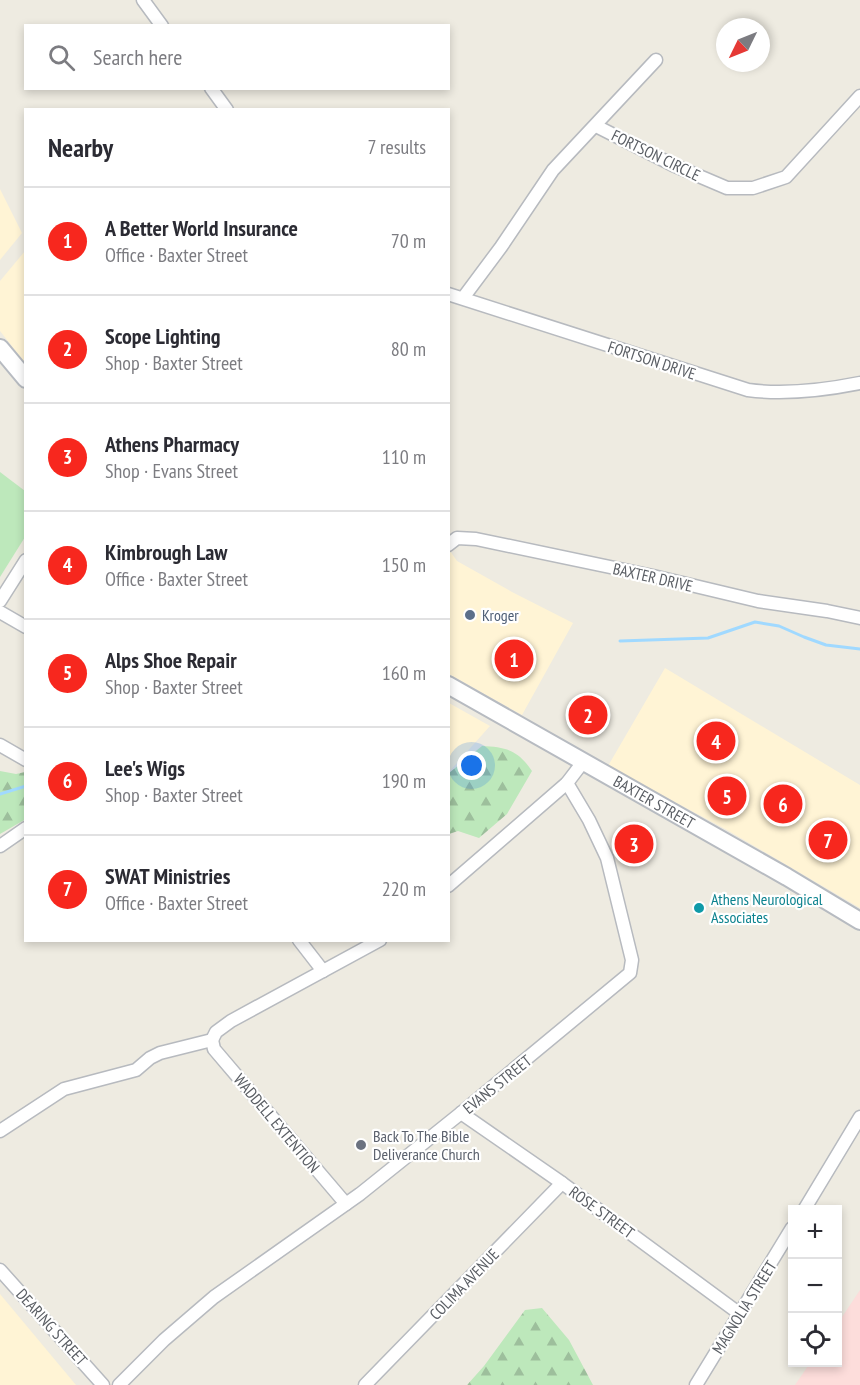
<!DOCTYPE html>
<meta charset="utf-8">
<style>
:root{--surface:#fff;--page:#f7f7f7;--text:#2b2b33;--muted:#7c7c81;--line:#e1e1e2;--accent:#f7271e}
body{margin:0;font-family:"PT Sans Narrow",sans-serif;background:var(--page);color:var(--text)}
.controls{position:absolute;right:18px;bottom:18px;display:grid;overflow:hidden;border-radius:0px;box-shadow:0 3px 9px #0003}
.controls button{width:54px;height:54px;display:grid;place-items:center;padding:0;border:0;border-bottom:2px solid var(--line);background:var(--surface);color:var(--text);font:30px sans-serif}
.compass{position:absolute;left:716px;top:18px;width:54px;height:54px;border-radius:50%;background:var(--surface);box-shadow:0 3px 9px #0003;rotate:227deg}
.you{position:absolute;left:472px;top:766px;width:21px;height:21px;margin:-15px;border:4px solid #fff;border-radius:50%;background:#1a73e8;box-shadow:0 0 0 9px #1a73e833}
.badge{display:grid;place-items:center;width:39px;height:39px;border-radius:50%;background:var(--accent);color:#fff;font-size:20px;font-weight:700}
.pin{position:absolute;translate:-50% -50%;border:3px solid #fff;box-shadow:0 2px 6px #0006}
.list{margin:0;padding:0;list-style:none}
h2{display:flex;justify-content:space-between;align-items:center;height:78px;margin:0;padding:0 24px;font-size:26px}
h2 small{font-size:20px;font-weight:400;color:var(--muted)}
.list li{display:grid;grid-template-columns:39px 1fr auto;gap:18px;align-items:center;box-sizing:border-box;height:108px;padding:0 24px;border-top:2px solid var(--line)}
.list b{display:block;font-size:22px;white-space:nowrap}
.list p{margin:0;font-size:20px;white-space:nowrap;color:var(--muted)}
.list em{font-size:20px;font-style:normal;color:var(--muted)}
.icon{flex:none;width:33px;height:33px;fill:none;stroke:currentColor;stroke-width:2;stroke-linecap:round;stroke-linejoin:round}
.map{position:relative;flex:none;width:860px;height:1385px;overflow:hidden}
.search{position:absolute;background:var(--surface);box-shadow:0 3px 9px #0003;left:24px;top:24px;width:426px;height:66px;display:flex;align-items:center;gap:15px;box-sizing:border-box;padding:0 21px;border-radius:0px;color:var(--muted);font-size:22px}
.panel{position:absolute;background:var(--surface);box-shadow:0 3px 9px #0003;left:24px;top:108px;width:426px;height:834px;border-radius:0px}
.map>svg:first-child{display:block}
</style>
<div class="map">
<svg width="860" height="1385" viewBox="0 0 860 1385">
<defs>
<pattern id="forest-firs" width="22" height="20" patternUnits="userSpaceOnUse" patternTransform="scale(1.5)"><rect width="22" height="20" fill="#bde8bb"/><path d="M5 1l3.5 6h-7zM16 11l3.5 6h-7z" fill="#9dbf9c"/></pattern>
</defs>
<rect width="100%" height="100%" fill="#eeebe1"/>
<g fill="#fff4d5">
<polygon points="0,189 22,233 0,260"/>
<polygon points="25,251 25,363 0,331 0,281"/>
<polygon points="450,551 457,561 512,592 573,623 522,715 449,674"/>
<polygon points="665,668 860,785 860,908 727,830 608,766"/>
<polygon points="449,703 490,726 449,772"/>
<polygon points="0,1294 76,1385 0,1385"/>
</g>
<polygon fill="#fddddb" points="860,1290 860,1385 795,1385 810,1363 838,1362 838,1323"/>
<g fill="url(#forest-firs)">
<path d="M482,746C506,747 518,750 532,771L507,814L479,838L458,831L449,834V773Z"/>
<polygon points="0,771 16,774 25,772 26,819 0,834"/>
<polygon points="542,1308 569,1340 593,1385 467,1385 484,1366 525,1310"/>
</g>
<polygon fill="#bde8bb" points="0,472 25,491 25,537 0,577"/>
<g fill="none" stroke-linecap="round" stroke-linejoin="round">
<g stroke="#a0d9ff" stroke-width="3">
<polyline points="620,641 708,638 755,622 779,626 804,637 826,645 860,649"/>
<polyline points="0,794 26,786"/>
</g>
<g stroke="#b7babf" stroke-width="15">
<g id="minor">
<polyline points="143,0 162,26"/>
<polyline points="211,88 227,110"/>
<polyline points="596,126 673,165 727,188 753,188 786,177 860,96"/>
<path d="M448,294L748,390C784,395 825,390 860,383"/>
<polyline points="463,298 501,247 553,170 656,60"/>
<polyline points="448,545 457,538 476,539 653,576 758,601 827,611 860,618"/>
<polyline points="0,601 26,560"/>
<polyline points="0,612 26,627"/>
<polyline points="0,745 26,760"/>
<polyline points="0,846 26,828"/>
<polyline points="448,886 567,783 583,762"/>
<polyline points="299,940 323,971"/>
<polyline points="212,1040 214,1049 346,1204"/>
<polyline points="212,1040 216,1032 231,1021 380,940"/>
<polyline points="461,1113 562,1183 740,1314"/>
<polyline points="0,1131 64,1089 136,1070 150,1058 160,1053 212,1040"/>
<polyline points="804,1210 860,1117"/>
<polyline points="0,1270 103,1385"/>
<polyline points="119,1385 164,1340 214,1297 360,1194 461,1113 630,973 632,960 607,858 589,820 567,783"/>
<polyline points="365,1385 562,1183"/>
<polyline points="696,1385 792,1228"/>
</g>
</g>
<g stroke="#b7bbc1" stroke-width="20">
<g id="secondary">
<polyline points="0,348 26,379"/>
<path id="s1" d="M448,685L787,877L860,921"/>
</g>
</g>
<use href="#minor" stroke="#fff" stroke-width="12"/>
<use href="#secondary" stroke="#fff" stroke-width="16"/>
</g>
<circle fill="#5c6f8a" stroke="#fff" stroke-width="2" cx="470" cy="615" r="6"/>
<circle fill="#0f9aa8" stroke="#fff" stroke-width="2" cx="699" cy="908" r="6"/>
<circle fill="#6b7280" stroke="#fff" stroke-width="2" cx="361" cy="1145" r="6"/>
<g text-anchor="middle" dominant-baseline="central" stroke-width="4.5" stroke-linejoin="round" paint-order="stroke">
<g font-size="16" fill="#5a5e64" stroke="#fff">
<text transform="translate(656 155) rotate(26)">FORTSON CIRCLE</text>
<text transform="translate(652 360) rotate(18)">FORTSON DRIVE</text>
<text transform="translate(653 577) rotate(13)">BAXTER DRIVE</text>
<text stroke="none"><textPath href="#s1" startOffset="237">BAXTER STREET</textPath></text>
<text transform="translate(497 1084) rotate(-39)">EVANS STREET</text>
<text transform="translate(277 1123) rotate(50)">WADDELL EXTENTION</text>
<text transform="translate(602 1212) rotate(36)">ROSE STREET</text>
<text transform="translate(464 1284) rotate(-46)">COLIMA AVENUE</text>
<text transform="translate(744 1307) rotate(-58)">MAGNOLIA STREET</text>
<text transform="translate(52 1327) rotate(48)">DEARING STREET</text>
</g>
<g font-size="16" fill="#4e5e75" stroke="#fff" text-anchor="start">
<text x="482" y="615">Kroger</text>
</g>
<g font-size="16" fill="#0d838f" stroke="#fff" text-anchor="start">
<text x="711" y="899">Athens Neurological<tspan x="711" dy="18">Associates</tspan></text>
</g>
<g font-size="16" fill="#5b616d" stroke="#fff" text-anchor="start">
<text x="373" y="1136">Back To The Bible<tspan x="373" dy="18">Deliverance Church</tspan></text>
</g>
</g>
</svg>
<div class="controls">
<button>+</button>
<button>−</button>
<button><svg class="icon" aria-label="locate" viewBox="0 0 24 24"><circle cx="12" cy="12" r="6"/><path d="M12 2v4M12 18v4M2 12h4M18 12h4"/></svg></button>
</div>
<svg class="compass" viewBox="-18 -18 36 36"><path d="M0-13l5 13h-10z" fill="#e53935"/><path d="M0 13l5-13h-10z" fill="#7c7c81"/></svg>
<div class="you"></div>
<div class="pin badge" style="left:514px;top:659px">1</div>
<div class="pin badge" style="left:588px;top:715px">2</div>
<div class="pin badge" style="left:634px;top:844px">3</div>
<div class="pin badge" style="left:716px;top:741px">4</div>
<div class="pin badge" style="left:727px;top:796px">5</div>
<div class="pin badge" style="left:783px;top:804px">6</div>
<div class="pin badge" style="left:828px;top:840px">7</div>
<div class="search"><svg class="icon" aria-label="search" viewBox="0 0 24 24"><circle cx="10" cy="10" r="6"/><path d="M15 15l6 6"/></svg>Search here</div>
<section class="panel">
<h2>Nearby<small>7 results</small></h2>
<ul class="list">
<li><span class="badge">1</span><div><b>A Better World Insurance</b><p>Office · Baxter Street</p></div><em>70 m</em></li>
<li><span class="badge">2</span><div><b>Scope Lighting</b><p>Shop · Baxter Street</p></div><em>80 m</em></li>
<li><span class="badge">3</span><div><b>Athens Pharmacy</b><p>Shop · Evans Street</p></div><em>110 m</em></li>
<li><span class="badge">4</span><div><b>Kimbrough Law</b><p>Office · Baxter Street</p></div><em>150 m</em></li>
<li><span class="badge">5</span><div><b>Alps Shoe Repair</b><p>Shop · Baxter Street</p></div><em>160 m</em></li>
<li><span class="badge">6</span><div><b>Lee's Wigs</b><p>Shop · Baxter Street</p></div><em>190 m</em></li>
<li><span class="badge">7</span><div><b>SWAT Ministries</b><p>Office · Baxter Street</p></div><em>220 m</em></li>
</ul>
</section>
</div>
